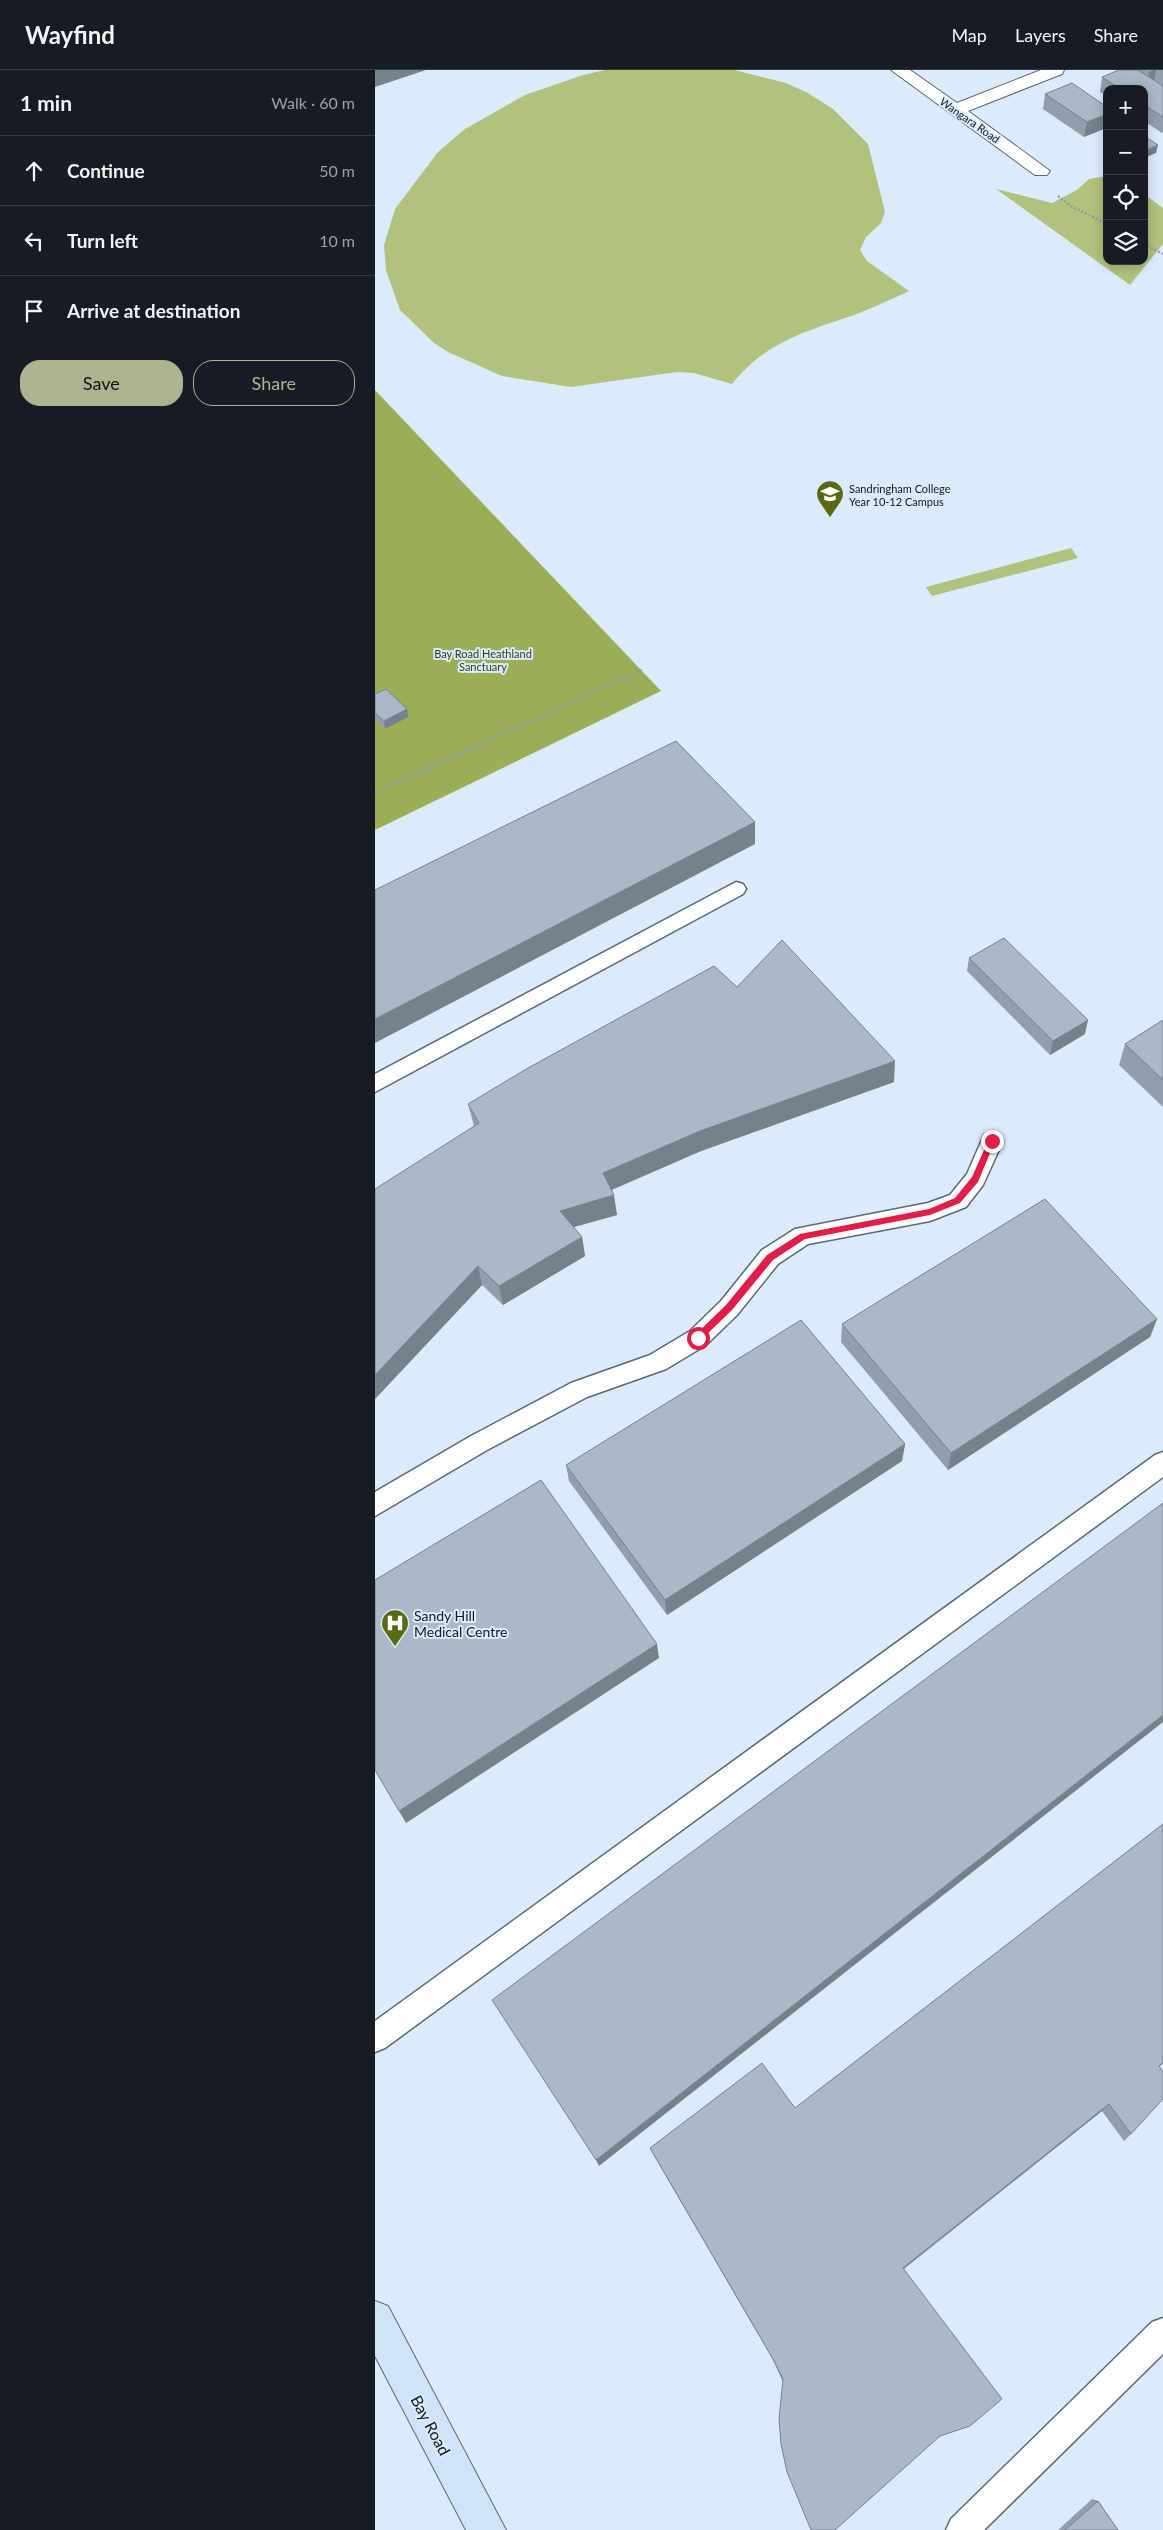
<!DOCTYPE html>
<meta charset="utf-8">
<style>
:root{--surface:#171b24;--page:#242831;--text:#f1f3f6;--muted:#9ea1a6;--line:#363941;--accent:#adb590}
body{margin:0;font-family:Lato,sans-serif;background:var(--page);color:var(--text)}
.controls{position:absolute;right:15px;top:15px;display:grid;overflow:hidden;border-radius:10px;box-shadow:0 2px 12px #0003}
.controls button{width:45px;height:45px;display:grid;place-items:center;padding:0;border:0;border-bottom:1px solid var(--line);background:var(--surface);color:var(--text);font:25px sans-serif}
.stop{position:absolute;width:15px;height:15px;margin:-11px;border:4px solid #e11d48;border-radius:50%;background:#fff}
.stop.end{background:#e11d48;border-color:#fff;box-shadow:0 1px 5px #0008}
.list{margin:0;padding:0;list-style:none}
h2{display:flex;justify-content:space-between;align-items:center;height:65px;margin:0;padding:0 20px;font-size:21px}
h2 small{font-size:16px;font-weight:400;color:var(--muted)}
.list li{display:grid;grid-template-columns:32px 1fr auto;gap:15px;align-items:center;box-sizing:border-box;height:70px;padding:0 20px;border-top:1px solid var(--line)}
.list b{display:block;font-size:19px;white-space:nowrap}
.list em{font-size:16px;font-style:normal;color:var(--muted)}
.actions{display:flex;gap:10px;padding:15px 20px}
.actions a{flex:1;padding:11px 0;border:1px solid var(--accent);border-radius:20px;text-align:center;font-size:18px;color:var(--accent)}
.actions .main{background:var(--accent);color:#111}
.icon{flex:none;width:28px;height:28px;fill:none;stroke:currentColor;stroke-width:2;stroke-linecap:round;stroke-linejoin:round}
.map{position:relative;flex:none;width:788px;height:2460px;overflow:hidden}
header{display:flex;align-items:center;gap:30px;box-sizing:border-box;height:70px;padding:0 25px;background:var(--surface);border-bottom:1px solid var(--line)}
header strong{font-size:24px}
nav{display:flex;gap:28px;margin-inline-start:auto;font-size:18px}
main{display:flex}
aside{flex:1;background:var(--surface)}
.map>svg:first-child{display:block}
</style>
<header>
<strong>Wayfind</strong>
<nav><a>Map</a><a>Layers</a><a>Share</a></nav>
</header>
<main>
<aside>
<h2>1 min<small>Walk · 60 m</small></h2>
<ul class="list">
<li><svg class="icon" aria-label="ahead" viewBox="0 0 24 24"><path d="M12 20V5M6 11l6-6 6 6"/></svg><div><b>Continue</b></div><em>50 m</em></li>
<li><svg class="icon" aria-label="left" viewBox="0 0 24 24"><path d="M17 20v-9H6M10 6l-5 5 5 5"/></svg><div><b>Turn left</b></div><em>10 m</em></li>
<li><svg class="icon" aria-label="arrive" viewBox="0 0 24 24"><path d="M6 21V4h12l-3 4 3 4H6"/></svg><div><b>Arrive at destination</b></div></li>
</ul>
<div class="actions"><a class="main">Save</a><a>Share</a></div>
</aside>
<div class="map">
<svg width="788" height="2460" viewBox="0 0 788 2460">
<rect width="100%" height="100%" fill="#dcebfb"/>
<g fill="#b0c27d">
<path d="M230,0H359L411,13L433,23L458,39L493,74L510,142L506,153L491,167L485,180L492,191L534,221C514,230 494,240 473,247C426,263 390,273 357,314L319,303L302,302L196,317L127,306L73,282L59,273L25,240L11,200L9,175L20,139L63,82L90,59L150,25L208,5Z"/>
<polygon points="732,106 732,191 769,191 769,124 788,138 788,174 755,215 621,119 677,133 702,120 714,109"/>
<polygon points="696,478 703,488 557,526 551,517"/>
</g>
<polygon fill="#9aaf55" points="0,320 286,621 0,760"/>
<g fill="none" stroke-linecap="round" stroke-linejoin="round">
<g stroke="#5b6875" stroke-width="3">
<g id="lane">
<polygon points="361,812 368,814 371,819 368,824 0,1022 0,1004"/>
<polygon points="617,1062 625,1065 628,1071 608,1115 591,1137 555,1151 433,1174 403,1194 362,1245 331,1275 291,1299 212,1327 112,1380 0,1446 0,1422 96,1366 196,1313 275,1285 315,1261 346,1231 387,1180 420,1159 553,1133 575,1125 592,1104 609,1065"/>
<polygon points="788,1382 788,1407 10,1978 0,1982 0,1951 780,1385"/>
<polygon points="788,2248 788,2284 609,2460 571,2460 576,2449 777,2252"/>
</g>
</g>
<g stroke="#5b6875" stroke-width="2">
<polygon id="street" points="516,0 535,0 582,33 666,0 689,0 687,4 593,41 675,101 672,105 660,105"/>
</g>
<g stroke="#5b6875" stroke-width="2">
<polygon id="secondary" points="0,2231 13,2236 131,2460 91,2460 0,2286"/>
</g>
<g stroke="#909ca7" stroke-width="2.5" stroke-dasharray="2 2" stroke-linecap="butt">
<polyline points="683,126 696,136 732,154"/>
<polyline points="769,174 788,184"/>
<polyline points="248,609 267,600"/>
</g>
<polyline stroke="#909ca7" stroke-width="3" stroke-dasharray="2.5 2.5" stroke-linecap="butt" points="0,723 251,607"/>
<use href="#lane" fill="#fff" fill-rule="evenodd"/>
<use href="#street" fill="#fff" fill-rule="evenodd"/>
<use href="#secondary" fill="#d0e4f9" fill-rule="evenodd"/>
</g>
<g fill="#929eab">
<polygon points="744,0 788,0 788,62 787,63 769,51 769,19 732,19 732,26 725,22 727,7"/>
<polygon points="670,24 732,37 709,67 668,39"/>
<polygon points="0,624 32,639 33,647 10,659 0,649"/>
<polygon points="594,888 710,964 675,985 592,901"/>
<polygon points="362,917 519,1012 326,1081 237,1120 242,1145 199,1157 207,1167 210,1186 128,1235 107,1215 0,1329 99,1056 93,1034"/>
<polygon points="788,950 788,1037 744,995 750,974"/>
<polygon points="782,1249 775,1267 573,1400 466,1272 467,1254"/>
<polygon points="530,1374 527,1391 292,1545 194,1411 191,1395"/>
<polygon points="788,1754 788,1994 784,1997 756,2064 749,2071 727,2041 529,2199 407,2310 398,2290 278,2084 275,2078 420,2038"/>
<polygon points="717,2429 723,2431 743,2460 683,2460"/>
</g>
<g fill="#77818b">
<polygon points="0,0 51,0 0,17"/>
<polygon points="778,0 781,0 779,13 771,16 774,2"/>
<polygon points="732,44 732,58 709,67 712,52"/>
<polygon points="783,75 781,83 769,88 769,81"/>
<polygon points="32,639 33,647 10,659 9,651"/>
<polygon points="380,752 380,774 0,973 0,949"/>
<polygon points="713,950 710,964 675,985 678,971"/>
<polygon points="520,991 519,1012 326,1081 231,1122 228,1103 325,1061"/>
<polygon points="239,1125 242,1145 188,1160 185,1141"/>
<polygon points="207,1167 210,1186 128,1235 124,1216"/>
<polygon points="103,1196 107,1215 0,1329 0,1305"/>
<polygon points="782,1249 775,1267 573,1400 576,1383"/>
<polygon points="530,1374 527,1391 292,1545 290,1530"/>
<polygon points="282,1574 284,1588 31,1753 24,1741"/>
<polygon points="788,1645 788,1652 224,2096 221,2090"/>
<polygon points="734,2034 727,2041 525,2201 528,2198"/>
</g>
<g fill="#aab8c7" stroke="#77818b">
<polygon points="744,0 763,0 788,16 788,47 769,35 769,19 745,19 727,7"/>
<polygon points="697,13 732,37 732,44 712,52 670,24"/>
<polygon points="769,66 783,75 769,81"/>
<polygon points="11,619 32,639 9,651 0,643 0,624"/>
<polygon points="301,671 380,752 0,949 0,820"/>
<polygon points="629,868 713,950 678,971 594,888"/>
<polygon points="407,870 520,991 325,1061 228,1103 239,1125 185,1141 207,1167 124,1216 103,1196 0,1305 0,1119 104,1053 93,1034 153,998 339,896 362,917"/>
<polygon points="788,950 788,1010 750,974"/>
<polygon points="670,1129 782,1249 576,1383 467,1254"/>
<polygon points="426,1250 530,1374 290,1530 191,1395"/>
<polygon points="166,1410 282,1574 24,1741 0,1700 0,1510"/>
<polygon points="788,1433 788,1645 221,2090 117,1930"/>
<polygon points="788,1754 788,1993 784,1996 788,2002 788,2029 756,2064 734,2034 528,2198 627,2329 595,2356 565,2366 460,2460 436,2460 412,2402 406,2374 404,2349 408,2309 398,2289 275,2078 387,1993 420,2038"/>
<polygon points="723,2431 743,2460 690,2460"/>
</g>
<polygon fill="#e11d48" points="617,1067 620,1071 603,1112 585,1133 555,1145 430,1169 398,1190 357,1240 326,1270 320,1270 320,1265 351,1235 392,1185 425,1164 554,1139 580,1128 597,1107 613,1071"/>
<defs>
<g id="school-pin" transform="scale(1.4375)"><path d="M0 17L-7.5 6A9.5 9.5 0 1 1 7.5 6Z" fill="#596a14" stroke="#dcebfb"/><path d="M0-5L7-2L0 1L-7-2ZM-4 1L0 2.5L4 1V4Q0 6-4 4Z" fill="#fff"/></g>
<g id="hospital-pin" transform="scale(1.4375)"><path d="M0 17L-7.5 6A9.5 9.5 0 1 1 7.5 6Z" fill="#596a14" stroke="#dcebfb"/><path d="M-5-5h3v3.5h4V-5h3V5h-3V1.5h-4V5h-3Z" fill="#fff"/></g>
</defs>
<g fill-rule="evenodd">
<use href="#school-pin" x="455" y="424"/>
<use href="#hospital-pin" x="20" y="1553"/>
</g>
<g text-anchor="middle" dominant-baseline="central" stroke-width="4" stroke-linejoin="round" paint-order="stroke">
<g font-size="11" fill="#13181d" stroke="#dcebfb">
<text transform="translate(595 50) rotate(35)">Wangara Road</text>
</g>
<g font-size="11" fill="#13181d" stroke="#dcebfb" text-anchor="start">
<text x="474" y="418">Sandringham College<tspan x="474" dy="13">Year 10-12 Campus</tspan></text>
</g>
<g font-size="11" fill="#313913" stroke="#dcebfb">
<text x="108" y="583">Bay Road Heathland<tspan x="108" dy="13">Sanctuary</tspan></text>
</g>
<g font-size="14" fill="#13181d" stroke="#dcebfb" text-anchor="start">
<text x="39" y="1545">Sandy Hill<tspan x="39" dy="16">Medical Centre</tspan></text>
</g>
<g font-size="16" fill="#13181d" stroke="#dcebfb">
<text transform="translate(56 2355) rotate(62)">Bay Road</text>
</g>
</g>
</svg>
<div class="controls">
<button>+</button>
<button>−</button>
<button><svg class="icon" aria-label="locate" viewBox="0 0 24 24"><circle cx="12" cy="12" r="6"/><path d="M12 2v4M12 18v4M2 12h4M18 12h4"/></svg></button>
<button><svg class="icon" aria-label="layers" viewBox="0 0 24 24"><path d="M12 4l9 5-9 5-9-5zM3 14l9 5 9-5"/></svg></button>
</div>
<div class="stop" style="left:323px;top:1268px"></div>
<div class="stop end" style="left:617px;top:1071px"></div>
</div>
</main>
